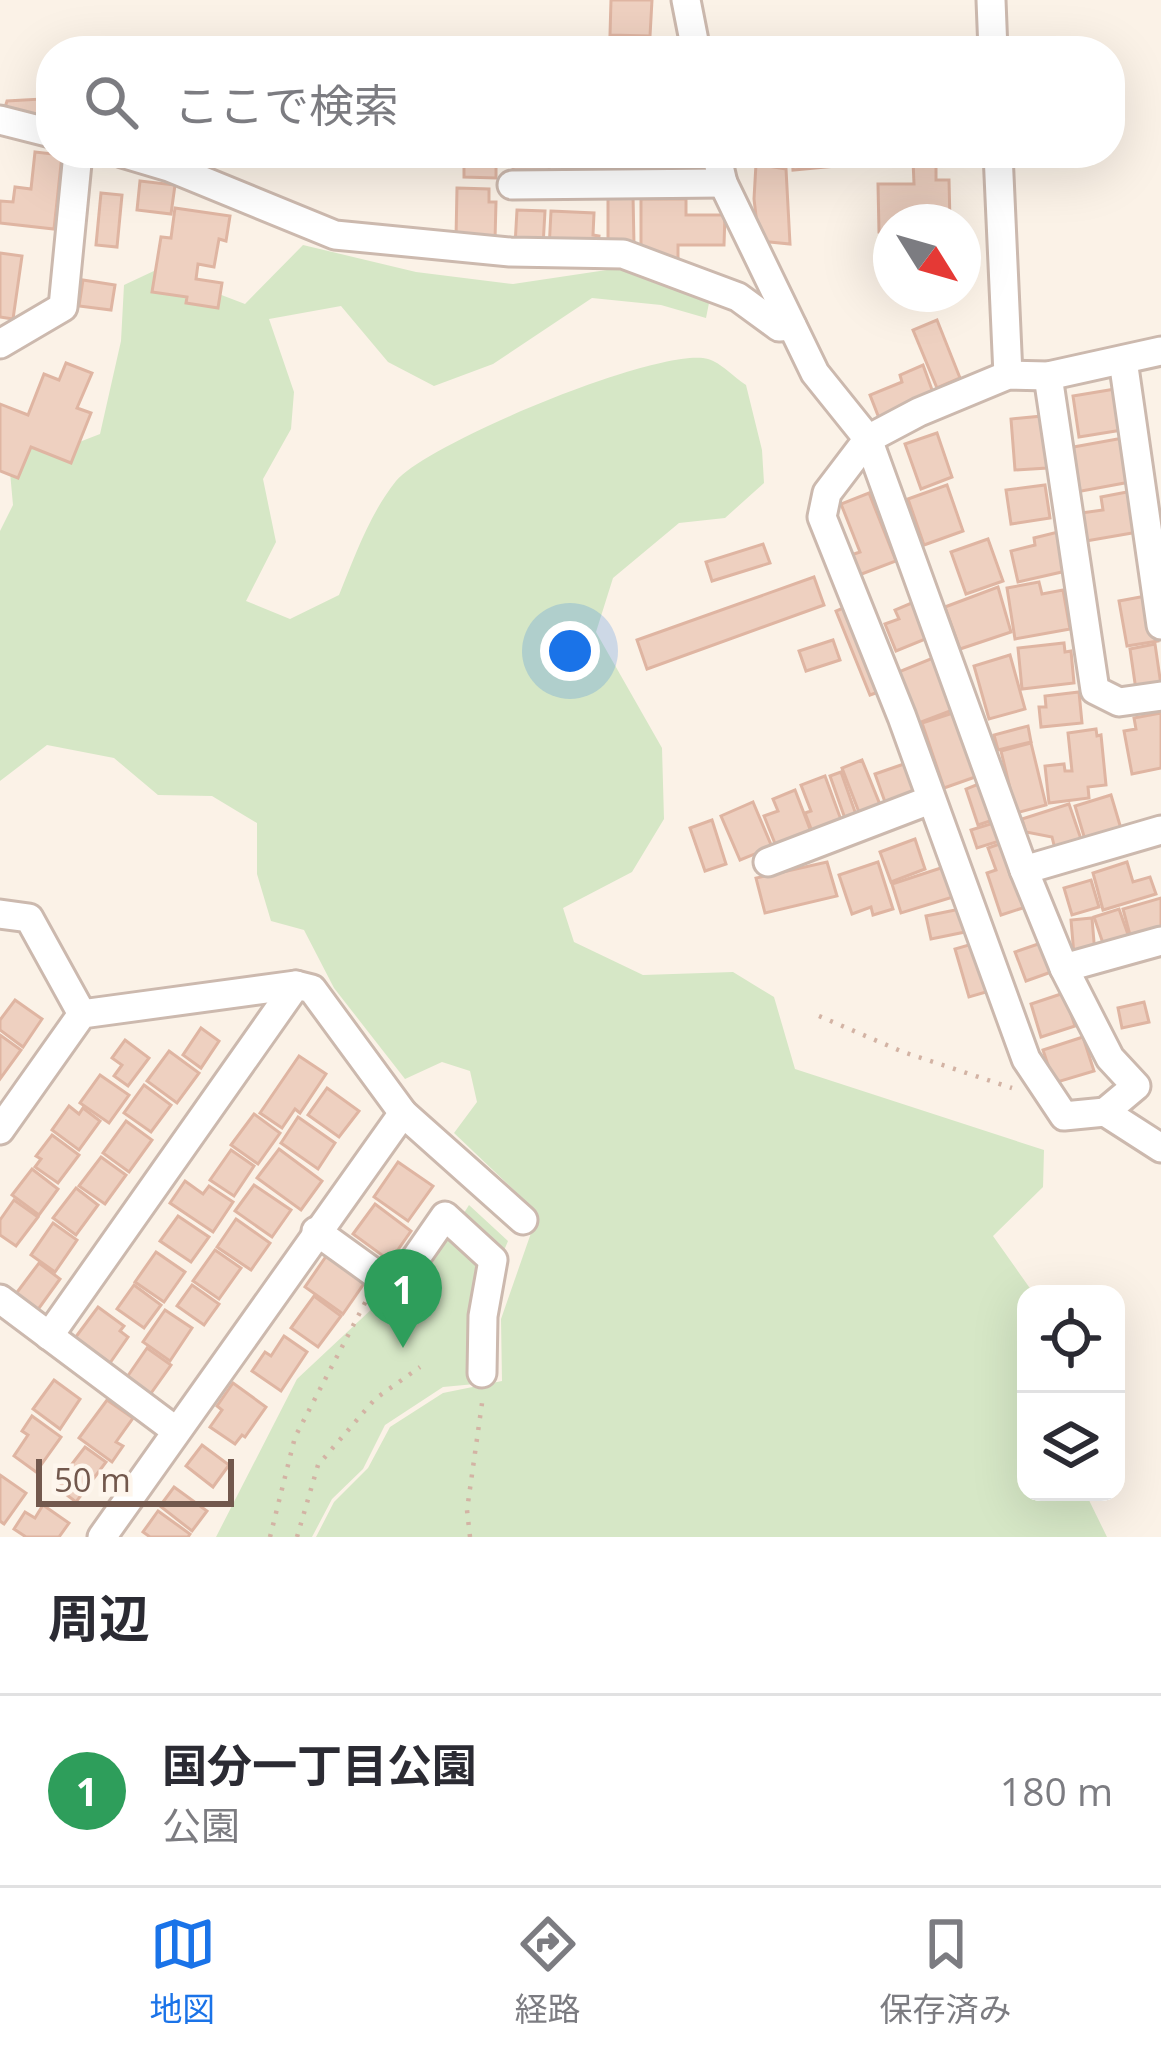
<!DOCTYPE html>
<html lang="ja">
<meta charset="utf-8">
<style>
:root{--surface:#fff;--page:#f7f7f7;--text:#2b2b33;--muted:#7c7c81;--line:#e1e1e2;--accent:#1a73e8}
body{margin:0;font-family:"Open Sans","Noto Sans JP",sans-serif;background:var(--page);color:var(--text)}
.controls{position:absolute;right:36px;bottom:36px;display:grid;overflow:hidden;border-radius:24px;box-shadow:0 12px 48px #0002}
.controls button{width:108px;height:108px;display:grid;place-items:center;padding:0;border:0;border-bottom:3px solid var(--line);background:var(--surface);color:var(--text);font:60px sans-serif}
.compass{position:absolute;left:873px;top:204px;width:108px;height:108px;border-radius:50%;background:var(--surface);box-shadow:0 12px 48px #0002;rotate:127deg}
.scale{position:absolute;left:36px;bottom:30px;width:198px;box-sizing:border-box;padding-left:12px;border:6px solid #72584d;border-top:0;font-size:33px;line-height:42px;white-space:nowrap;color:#72584d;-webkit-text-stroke:9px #fef6ed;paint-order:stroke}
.you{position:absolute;left:570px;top:651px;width:42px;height:42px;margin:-30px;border:9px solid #fff;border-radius:50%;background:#1a73e8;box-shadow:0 0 0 18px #1a73e833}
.badge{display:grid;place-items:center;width:78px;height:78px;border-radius:50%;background:var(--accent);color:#fff;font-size:39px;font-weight:700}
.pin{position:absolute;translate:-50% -99px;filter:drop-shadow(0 3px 6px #0008)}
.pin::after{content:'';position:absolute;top:63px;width:42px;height:36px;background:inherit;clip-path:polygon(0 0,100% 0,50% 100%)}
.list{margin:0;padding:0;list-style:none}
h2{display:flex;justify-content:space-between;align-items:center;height:156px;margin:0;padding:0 48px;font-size:51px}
h2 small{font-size:39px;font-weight:400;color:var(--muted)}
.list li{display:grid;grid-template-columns:78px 1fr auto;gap:36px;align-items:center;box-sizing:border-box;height:192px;padding:0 48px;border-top:3px solid var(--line)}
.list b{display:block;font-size:45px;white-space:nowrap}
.list p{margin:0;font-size:39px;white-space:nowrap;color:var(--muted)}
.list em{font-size:39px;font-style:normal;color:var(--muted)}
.icon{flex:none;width:66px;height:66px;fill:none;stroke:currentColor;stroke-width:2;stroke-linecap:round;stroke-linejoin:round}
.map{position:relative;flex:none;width:1161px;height:1537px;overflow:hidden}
.search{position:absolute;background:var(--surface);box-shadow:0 12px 48px #0002;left:36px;right:36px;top:36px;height:132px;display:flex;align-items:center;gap:30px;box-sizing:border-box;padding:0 42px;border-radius:48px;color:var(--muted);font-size:45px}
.sheet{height:348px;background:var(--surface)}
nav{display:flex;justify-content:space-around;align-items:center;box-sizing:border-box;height:168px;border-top:3px solid var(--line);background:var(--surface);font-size:33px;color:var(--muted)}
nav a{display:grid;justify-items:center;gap:6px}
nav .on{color:var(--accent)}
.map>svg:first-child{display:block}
</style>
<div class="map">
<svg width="1161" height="1537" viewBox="0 0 1161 1537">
<rect width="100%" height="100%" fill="#fbf2e7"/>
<g fill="#d6e7c6">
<path d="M303,245L416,272L513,284L620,268L709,303L706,318L661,305L592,298L493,364L434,386L388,362L341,306L269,319L294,392L291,429L263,479L276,542L246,601L290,619L339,595C355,556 369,515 396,481C428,443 660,346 708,359C720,362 735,378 746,385L762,450L764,483L725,518L679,523L613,578L596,632L662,748L664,819L632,872L563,908L574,942L643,975L733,972L774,997L795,1069L1044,1150L1043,1187L993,1236L1034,1294H1026V1492H1085L1107,1537H316L334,1502L368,1468L390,1427L443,1393L502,1381L501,1319L538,1213L454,1133L477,1102L470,1071L442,1062L405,1079L334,988L304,930L271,921L257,874V823L212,796L158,795L114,758L47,745L0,781V531L13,505L9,461L32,433L69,446L100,434L121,341L124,285L156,270L245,304Z"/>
<polygon points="469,1205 508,1241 476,1317 475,1384 443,1387 385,1425 363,1469 332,1499 312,1537 216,1537 297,1379 407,1276 423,1278"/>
</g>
<g fill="#eed0c0" stroke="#dfb5a2" stroke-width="3">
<polygon points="611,0 652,0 650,36 610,35"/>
<polygon points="41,99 35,123 3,114 7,101"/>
<polygon points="35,152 62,155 54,229 0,223 0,201 13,202 15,187 31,189"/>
<polygon points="464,153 496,153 496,178 464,177"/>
<polygon points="514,153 550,153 549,171 513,170"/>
<polygon points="568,153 603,153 602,176 567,175"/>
<polygon points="624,153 699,153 706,172 624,174"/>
<polygon points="792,153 847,153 848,165 793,170"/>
<polygon points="936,159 936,180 949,180 950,222 891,222 891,232 879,232 878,184 914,184 913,160"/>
<polygon points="756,164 786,169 790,244 759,241 754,199"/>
<polygon points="140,181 175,185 171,214 137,210"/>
<polygon points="457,188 489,189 489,202 496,202 495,240 456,238"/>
<polygon points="101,193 122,195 117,247 96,245"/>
<polygon points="608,195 633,195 634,245 608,245"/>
<polygon points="641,199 686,199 686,215 725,215 724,245 678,245 678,259 641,259"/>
<polygon points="175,208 230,216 226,241 219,239 214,267 198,264 196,279 222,283 218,308 186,303 187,297 152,292 161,237 171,238"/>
<polygon points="517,210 545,211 543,246 515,245"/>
<polygon points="551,211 594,213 593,235 599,236 597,252 549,250"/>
<polygon points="0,253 22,256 13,319 0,317"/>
<polygon points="83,280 115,285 111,310 79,306"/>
<polygon points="937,320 960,378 937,388 913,330"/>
<polygon points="66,363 92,373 77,408 91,413 71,463 31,447 18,478 0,471 0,404 28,415 44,374 59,380"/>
<polygon points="923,365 935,398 879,418 870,395 902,382 900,375"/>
<polygon points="1115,389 1122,430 1079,437 1073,396"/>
<polygon points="1043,416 1047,468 1015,470 1011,419"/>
<polygon points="937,433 952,477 921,489 905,444"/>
<polygon points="1123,438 1130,482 1076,492 1068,448"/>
<polygon points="947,485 963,531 924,545 908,499"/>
<polygon points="1045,485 1050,518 1011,524 1006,490"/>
<polygon points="1132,491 1138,532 1086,541 1081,513 1103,510 1101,497"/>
<polygon points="869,493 896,561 859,575 851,555 860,552 841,504"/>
<polygon points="1058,532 1066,571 1018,582 1011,551 1035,545 1034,538"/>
<polygon points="988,539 1003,581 966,594 951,552"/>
<polygon points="763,544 770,563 712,581 706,562"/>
<polygon points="814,577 824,605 647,669 637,640"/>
<polygon points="1039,582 1042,594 1063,590 1070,629 1015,639 1007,588"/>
<polygon points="998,587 1011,632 960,649 945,607"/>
<polygon points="1151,595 1158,641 1127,646 1119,601"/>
<polygon points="914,602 928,638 896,651 885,624 899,619 895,610"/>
<polygon points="848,606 881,691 870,695 836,611"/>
<polygon points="833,640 840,660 806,671 799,651"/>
<polygon points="1064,643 1065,652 1071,651 1074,683 1022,689 1018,648"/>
<polygon points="1155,644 1161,685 1136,690 1130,649"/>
<polygon points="1010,655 1025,709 989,719 974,666"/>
<polygon points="938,656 958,708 916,724 896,673"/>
<polygon points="1079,692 1082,723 1041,727 1039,707 1046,707 1045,696"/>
<polygon points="956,712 978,776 944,788 922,723"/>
<polygon points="1161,713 1161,768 1132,774 1124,731 1136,729 1134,718"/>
<polygon points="1028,726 1031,742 998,750 994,735"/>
<polygon points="1096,729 1097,736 1101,735 1106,785 1088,787 1089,798 1049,803 1045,766 1064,764 1065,771 1072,771 1068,733"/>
<polygon points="1031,743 1046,805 1016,813 1001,751"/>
<polygon points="862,760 883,812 862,820 842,768"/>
<polygon points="904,764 914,791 885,802 875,774"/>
<polygon points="841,772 859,823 848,827 830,776"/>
<polygon points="825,776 844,828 815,839 805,813 811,811 801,785"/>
<polygon points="986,781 999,818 978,825 966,789"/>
<polygon points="795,790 813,837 778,851 764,816 778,811 773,799"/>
<polygon points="1111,795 1122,832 1086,843 1075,806"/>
<polygon points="753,802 772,847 740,860 721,816"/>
<polygon points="1069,804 1082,842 1055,849 1052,837 1026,832 1022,819"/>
<polygon points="712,820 726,864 705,871 690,828"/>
<polygon points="1000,821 1006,839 977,848 971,830"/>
<polygon points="915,839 925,869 891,882 880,852"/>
<polygon points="1008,841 1029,906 1001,915 987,873 996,870 988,848"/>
<polygon points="827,862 837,896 765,913 756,878"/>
<polygon points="878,862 893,909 873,915 871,907 852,914 839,875"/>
<polygon points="1127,862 1133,882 1150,877 1156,894 1103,910 1093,873"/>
<polygon points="944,867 953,897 901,913 892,884"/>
<polygon points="1091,880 1099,907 1072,915 1064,888"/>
<polygon points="1161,898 1161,932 1141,938 1139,932 1130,935 1123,909"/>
<polygon points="960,909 965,932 931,939 926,916"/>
<polygon points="1119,909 1131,943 1106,952 1094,917"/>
<polygon points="1092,918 1095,954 1074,955 1071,920"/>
<polygon points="979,942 993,990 969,997 955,949"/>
<polygon points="1044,942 1054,971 1026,981 1015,952"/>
<polygon points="1064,993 1075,1026 1041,1037 1031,1004"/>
<polygon points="15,1000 42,1019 23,1047 0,1030 0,1020"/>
<polygon points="1144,1002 1149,1022 1122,1028 1118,1008"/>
<polygon points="201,1028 219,1041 201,1068 183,1055"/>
<polygon points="0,1035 21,1050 0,1079"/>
<polygon points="1083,1037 1094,1071 1054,1083 1043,1050"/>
<polygon points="125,1040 149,1058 128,1086 114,1076 122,1065 112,1058"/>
<polygon points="169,1051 199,1073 177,1103 147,1081"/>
<polygon points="299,1056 326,1074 300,1113 295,1109 282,1128 260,1113"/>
<polygon points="100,1075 129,1095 109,1123 80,1103"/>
<polygon points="144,1085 171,1105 151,1132 124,1113"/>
<polygon points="327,1088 359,1111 339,1137 308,1115"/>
<polygon points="69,1106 79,1114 83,1108 100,1121 79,1150 52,1130"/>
<polygon points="254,1114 280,1133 258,1164 231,1145"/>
<polygon points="298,1117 335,1143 318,1169 281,1143"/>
<polygon points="126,1121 152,1140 129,1172 103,1153"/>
<polygon points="52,1135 79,1155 58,1183 35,1167 41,1159 36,1156"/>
<polygon points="279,1149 322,1181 301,1210 257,1178"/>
<polygon points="231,1150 254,1166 234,1196 210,1180"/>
<polygon points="101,1157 126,1175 105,1204 79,1186"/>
<polygon points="398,1162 433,1186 408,1221 374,1197"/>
<polygon points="32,1169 58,1189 39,1215 12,1195"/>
<polygon points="185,1181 203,1194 209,1186 233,1202 213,1232 170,1203"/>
<polygon points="254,1185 291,1210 272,1237 235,1211"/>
<polygon points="76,1188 98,1205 76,1235 53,1218"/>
<polygon points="14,1200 38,1217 16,1246 0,1235 0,1220"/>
<polygon points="375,1204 411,1231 390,1261 353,1234"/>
<polygon points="178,1216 209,1237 191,1262 160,1241"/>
<polygon points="236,1219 270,1243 251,1270 217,1247"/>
<polygon points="53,1223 77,1240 55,1272 31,1255"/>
<polygon points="215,1250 241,1268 219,1299 193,1281"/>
<polygon points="156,1252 185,1272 164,1302 135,1282"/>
<polygon points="329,1252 367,1279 343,1314 305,1287"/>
<polygon points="39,1263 60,1279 37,1311 15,1295"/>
<polygon points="134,1285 161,1305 144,1328 117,1309"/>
<polygon points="192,1285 219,1304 204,1325 177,1306"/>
<polygon points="314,1296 341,1316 318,1347 291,1328"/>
<polygon points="98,1307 124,1326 120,1331 128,1337 110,1363 75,1338"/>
<polygon points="165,1310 192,1328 170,1361 143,1342"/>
<polygon points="284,1336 307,1352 281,1391 252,1371 265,1352 271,1356"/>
<polygon points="147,1348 171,1365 149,1396 125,1380"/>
<polygon points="54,1380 80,1399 60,1429 33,1409"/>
<polygon points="233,1383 266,1407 245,1437 242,1435 235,1444 210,1427 222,1410 217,1406"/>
<polygon points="107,1400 133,1418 116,1442 123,1446 112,1462 79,1438"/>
<polygon points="32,1416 61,1437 36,1472 14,1456 28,1435 22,1431"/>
<polygon points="202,1445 229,1465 213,1487 186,1466"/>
<polygon points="85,1447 106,1462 76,1502 55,1486"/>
<polygon points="0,1475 26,1493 4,1524 0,1521"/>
<polygon points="174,1487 207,1511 192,1531 160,1506"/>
<polygon points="43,1505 69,1523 59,1537 26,1537 14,1529 25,1512 35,1518"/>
<polygon points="158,1511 190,1534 188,1537 150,1537 143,1532"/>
</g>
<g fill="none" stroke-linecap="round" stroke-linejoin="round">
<g stroke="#ccb9ae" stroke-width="33">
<g id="street">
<polyline points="686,0 696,51"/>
<polyline points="991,0 993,51"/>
<polyline points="0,120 51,133"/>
<polyline points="122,153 169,167 335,235 510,252 623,254 738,297 779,327 792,326"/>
<polyline points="716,153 723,183 815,373 868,439 1024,870 1064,968 1110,1058 1136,1086 1105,1112 1161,1148"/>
<polyline points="998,153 1008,375"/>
<polyline points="512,185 723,183"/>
<polyline points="0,344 63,307 78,153"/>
<polyline points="1123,360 1161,625"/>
<polyline points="1048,376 1095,690 1119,702 1161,696"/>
<polyline points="768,862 930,800"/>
<polyline points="1024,870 1161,830"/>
<polyline points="0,914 29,918 82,1014"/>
<polyline points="1064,968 1161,941"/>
<polyline points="1105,1112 1064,1116 1026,1059 902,717 822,517 827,493 868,439 919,412 1008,375 1048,376 1161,351"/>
<polyline points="0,1130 82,1014 296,985 312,989 403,1113 523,1220"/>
<polyline points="316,1231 395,1288 445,1216 493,1260 483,1316 482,1373"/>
<polyline points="0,1299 175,1430"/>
<polyline points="49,1336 296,985"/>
<polyline points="102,1537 403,1113"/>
</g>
</g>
<g stroke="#d3b3a4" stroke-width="4.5" stroke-dasharray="3 9" stroke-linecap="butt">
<polyline points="819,1016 903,1052 1012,1088"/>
<polyline points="270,1537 295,1437 368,1297"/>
<polyline points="297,1537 318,1465 375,1399 420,1367"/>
<polyline points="470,1537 467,1510 483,1396"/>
</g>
<use href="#street" stroke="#fff" stroke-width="27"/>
</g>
</svg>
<div class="controls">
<button><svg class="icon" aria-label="locate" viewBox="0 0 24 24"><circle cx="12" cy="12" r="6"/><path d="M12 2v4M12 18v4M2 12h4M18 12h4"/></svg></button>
<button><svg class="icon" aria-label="layers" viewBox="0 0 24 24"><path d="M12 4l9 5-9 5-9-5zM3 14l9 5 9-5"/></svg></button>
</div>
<svg class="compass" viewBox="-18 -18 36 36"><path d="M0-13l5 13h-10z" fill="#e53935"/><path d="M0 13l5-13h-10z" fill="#7c7c81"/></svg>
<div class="scale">50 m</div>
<div class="you"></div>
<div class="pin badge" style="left:403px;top:1348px;background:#2e9e5b">1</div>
<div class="search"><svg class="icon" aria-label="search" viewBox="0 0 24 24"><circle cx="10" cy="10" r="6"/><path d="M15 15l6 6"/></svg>ここで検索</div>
</div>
<section class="sheet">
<h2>周辺<small></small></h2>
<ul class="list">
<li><span class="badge" style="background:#2e9e5b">1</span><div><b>国分一丁目公園</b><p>公園</p></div><em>180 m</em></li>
</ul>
</section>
<nav>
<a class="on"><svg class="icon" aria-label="map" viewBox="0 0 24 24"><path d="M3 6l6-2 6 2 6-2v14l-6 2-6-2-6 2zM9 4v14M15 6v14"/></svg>地図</a>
<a><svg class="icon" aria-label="directions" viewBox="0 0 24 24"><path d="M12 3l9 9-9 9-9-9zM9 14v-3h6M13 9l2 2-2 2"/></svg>経路</a>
<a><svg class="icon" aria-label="saved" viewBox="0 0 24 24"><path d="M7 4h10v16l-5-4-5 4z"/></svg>保存済み</a>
</nav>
